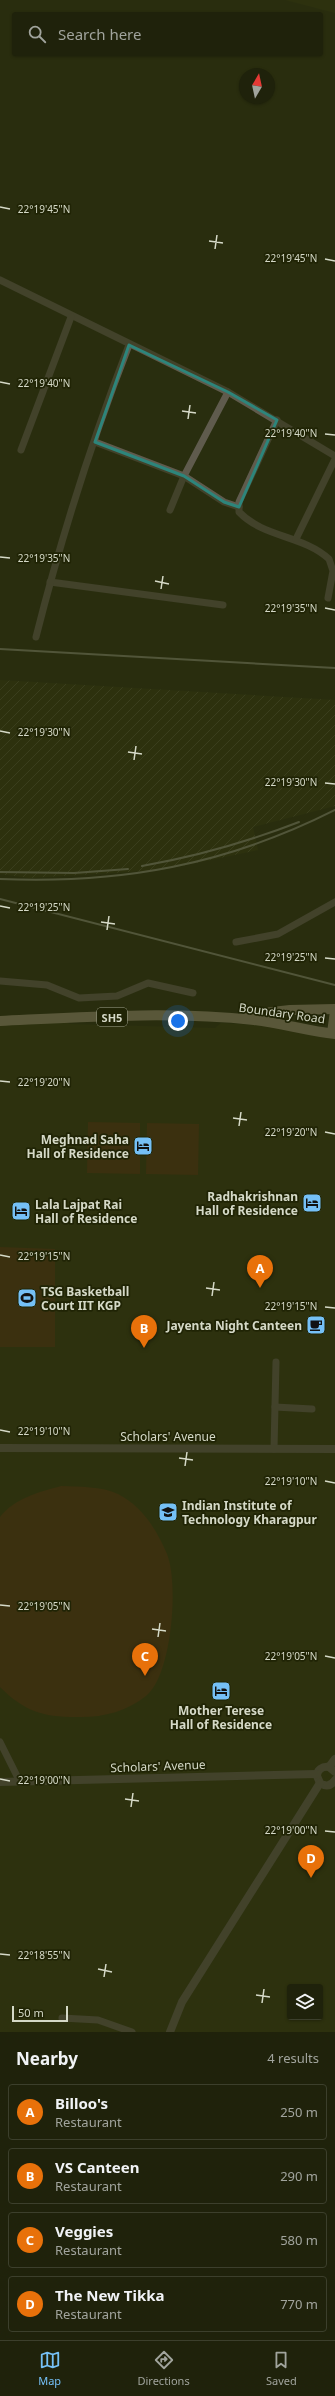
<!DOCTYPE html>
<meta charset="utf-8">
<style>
:root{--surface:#1f220b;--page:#2c2f19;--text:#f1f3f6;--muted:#a1a49d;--line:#3c3f2c;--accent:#75c0f6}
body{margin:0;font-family:"Noto Sans",sans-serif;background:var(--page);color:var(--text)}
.controls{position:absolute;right:12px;bottom:12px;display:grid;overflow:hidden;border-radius:4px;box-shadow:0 1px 3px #0004}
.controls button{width:36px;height:36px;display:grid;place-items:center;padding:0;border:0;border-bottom:1px solid var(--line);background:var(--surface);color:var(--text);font:20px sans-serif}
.compass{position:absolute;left:239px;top:68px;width:36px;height:36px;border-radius:50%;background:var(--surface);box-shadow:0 1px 3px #0004;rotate:9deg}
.scale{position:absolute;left:12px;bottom:10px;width:56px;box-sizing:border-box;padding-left:4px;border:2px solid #d5d9c7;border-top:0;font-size:11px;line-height:14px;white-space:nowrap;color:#d5d9c7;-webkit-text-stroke:3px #202405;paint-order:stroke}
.you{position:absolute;left:178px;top:1021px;width:14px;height:14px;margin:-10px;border:3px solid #fff;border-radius:50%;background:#1a73e8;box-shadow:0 0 0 6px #1a73e833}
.badge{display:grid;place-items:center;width:26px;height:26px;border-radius:50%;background:var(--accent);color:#fff;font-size:13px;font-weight:700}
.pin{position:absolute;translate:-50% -33px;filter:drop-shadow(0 1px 2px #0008)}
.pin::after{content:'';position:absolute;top:21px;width:14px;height:12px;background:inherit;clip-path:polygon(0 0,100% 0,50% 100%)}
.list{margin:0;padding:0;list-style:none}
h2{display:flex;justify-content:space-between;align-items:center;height:52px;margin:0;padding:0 16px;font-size:17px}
h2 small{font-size:13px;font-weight:400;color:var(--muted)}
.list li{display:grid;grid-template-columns:26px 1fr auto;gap:12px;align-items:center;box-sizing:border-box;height:56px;margin:0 8px 8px;padding:0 8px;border:1px solid var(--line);border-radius:4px}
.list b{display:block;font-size:15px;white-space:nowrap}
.list p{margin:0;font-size:13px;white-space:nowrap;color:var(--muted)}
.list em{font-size:13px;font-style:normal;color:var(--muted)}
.icon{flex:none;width:22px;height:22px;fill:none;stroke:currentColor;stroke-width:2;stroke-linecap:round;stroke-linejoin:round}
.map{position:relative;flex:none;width:335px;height:2032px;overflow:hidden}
.search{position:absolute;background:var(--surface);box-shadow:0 1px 3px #0004;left:12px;right:12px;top:12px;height:44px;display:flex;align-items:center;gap:10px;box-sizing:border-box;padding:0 14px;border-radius:4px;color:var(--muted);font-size:15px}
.sheet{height:308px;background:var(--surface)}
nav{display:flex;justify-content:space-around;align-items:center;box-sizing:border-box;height:56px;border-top:1px solid var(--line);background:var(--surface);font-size:11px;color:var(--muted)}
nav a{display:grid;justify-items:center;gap:2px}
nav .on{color:var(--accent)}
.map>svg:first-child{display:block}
</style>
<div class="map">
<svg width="335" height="2032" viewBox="0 0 335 2032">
<defs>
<pattern id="industrial-furrows" width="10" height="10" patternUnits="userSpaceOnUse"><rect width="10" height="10" fill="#31360f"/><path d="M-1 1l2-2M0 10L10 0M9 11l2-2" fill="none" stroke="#4e5230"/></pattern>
</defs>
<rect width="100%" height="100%" fill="#292e0f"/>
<g fill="#31360f" fill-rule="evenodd">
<polygon points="285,0 335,0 335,13"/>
<path d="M65,1021L70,1024L215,1028L221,1023L263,1025L335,1038V2032H0V1025ZM290,1987H320V2017H290Z"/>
</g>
<polygon fill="url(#industrial-furrows)" points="0,680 335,700 335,806 253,827 258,850 162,870 29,878 0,874"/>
<g fill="#503310">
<polygon points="88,1122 140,1123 140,1174 87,1173"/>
<polygon points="147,1123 199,1124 198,1175 146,1174"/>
<polygon points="0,1247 55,1249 55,1347 0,1347"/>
<path d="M61,1486C79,1487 102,1486 118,1494C142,1506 157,1530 167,1554C179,1583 172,1676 146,1696C126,1712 101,1718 76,1717C42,1717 24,1711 0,1687V1517C15,1498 39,1492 61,1486Z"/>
</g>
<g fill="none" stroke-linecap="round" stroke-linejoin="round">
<g stroke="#5f5b4d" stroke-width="7">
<polyline points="0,280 228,392 335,456"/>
<path d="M277,420L239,502V512C264,538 303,535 329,559L333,571L328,598"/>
<polyline points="95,442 184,476 224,502 239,507"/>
<polyline points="21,450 71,317"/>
<polyline points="170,510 184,476 228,392"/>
<polyline points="296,539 335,459"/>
<polyline points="50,582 223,605"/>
<path d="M36,637C61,538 92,440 129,345"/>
<polyline points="236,942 278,934 335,902"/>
<polyline points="0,981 47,985 79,998 117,996 148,983 193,993"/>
<polyline points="275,1407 312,1409"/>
<polyline points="274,1449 276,1362"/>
<polyline points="0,1742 20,1782"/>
<polyline points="62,2018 98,2020 132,2032"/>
</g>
<g stroke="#5f5b4d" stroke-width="8">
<polyline points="0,1448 335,1449"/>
<polyline points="329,1767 335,1759"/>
<path d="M335,1772L329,1767C322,1766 317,1770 317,1776L320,1783C326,1787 331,1786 335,1780"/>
<polyline points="0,1782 317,1774"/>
<polyline points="170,2032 182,2002 320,1783"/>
</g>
<g stroke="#938a6e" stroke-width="10">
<polyline points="244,1015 290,1010 335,1009"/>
<path d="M0,1021C84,1017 170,1011 254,1020C281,1023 308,1031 335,1034"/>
<polyline points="332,1033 335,1011"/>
</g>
<g stroke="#81856d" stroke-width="2">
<polyline points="0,649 335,668"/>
<path d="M142,866C199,856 245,843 299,822"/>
<polyline points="0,872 74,873 128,869"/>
<path d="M0,879C121,884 226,865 335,810"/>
<polyline points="0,899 335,985"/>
</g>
</g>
<path d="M0 0H335V2032H0ZM129,345L228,392L277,420L239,507L224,502L184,476L95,442Z" fill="#292e0f" fill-opacity=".55" fill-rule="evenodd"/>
<path fill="none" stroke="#2d857b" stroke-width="3" stroke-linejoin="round" d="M129,345L228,392L277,420L239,507L224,502L184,476L95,442Z"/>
<path fill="none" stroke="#d5d9c7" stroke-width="1.5" d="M0,207L10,209M209,241L223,243M215,249L217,235M325,259L335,261M0,382L10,384M182,411L196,413M188,419L190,405M325,434L335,435M0,557L10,558M155,581L169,584M161,589L163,576M325,608L335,610M0,731L10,733M128,752L142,754M134,760L136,746M325,783L335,784M0,906L10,908M101,922L115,924M107,930L109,916M325,958L335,959M0,1081L10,1082M233,1118L247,1120M239,1126L241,1112M325,1132L335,1134M0,1255L10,1257M206,1288L220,1290M212,1296L214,1282M325,1307L335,1308M0,1430L10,1432M179,1458L193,1460M185,1466L187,1452M325,1481L335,1483M0,1605L10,1606M152,1629L166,1631M158,1637L160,1623M325,1656L335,1658M0,1779L10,1781M125,1799L139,1801M131,1807L133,1793M325,1831L335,1832M0,1954L10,1955M98,1969L112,1972M104,1977L106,1964M256,1995L270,1997M262,2003L264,1989"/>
<defs>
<g id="hotel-square" transform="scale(1)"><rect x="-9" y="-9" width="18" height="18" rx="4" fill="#75c0f6" stroke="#202405"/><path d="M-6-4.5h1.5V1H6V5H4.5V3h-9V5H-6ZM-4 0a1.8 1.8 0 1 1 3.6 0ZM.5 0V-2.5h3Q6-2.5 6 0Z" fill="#111"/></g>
<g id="stadium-square" transform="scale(1)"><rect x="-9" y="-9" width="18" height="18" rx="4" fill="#75c0f6" stroke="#202405"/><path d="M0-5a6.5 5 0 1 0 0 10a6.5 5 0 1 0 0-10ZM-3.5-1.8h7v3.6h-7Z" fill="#111"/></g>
<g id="cafe-square" transform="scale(1)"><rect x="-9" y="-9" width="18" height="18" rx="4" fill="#75c0f6" stroke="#202405"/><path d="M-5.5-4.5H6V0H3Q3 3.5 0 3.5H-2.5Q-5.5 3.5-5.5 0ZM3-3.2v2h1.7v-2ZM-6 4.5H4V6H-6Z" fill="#111"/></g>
<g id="university-square" transform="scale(1)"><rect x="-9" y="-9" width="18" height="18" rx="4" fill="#75c0f6" stroke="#202405"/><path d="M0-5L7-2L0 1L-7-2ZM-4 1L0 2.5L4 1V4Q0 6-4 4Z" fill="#111"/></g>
</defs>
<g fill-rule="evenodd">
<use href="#hotel-square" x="143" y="1146"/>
<use href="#hotel-square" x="312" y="1203"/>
<use href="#hotel-square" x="21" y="1211"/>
<use href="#stadium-square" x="27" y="1298"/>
<use href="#cafe-square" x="316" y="1325"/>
<use href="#university-square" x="168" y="1512"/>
<use href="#hotel-square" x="221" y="1691"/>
</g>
<g text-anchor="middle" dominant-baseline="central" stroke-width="3.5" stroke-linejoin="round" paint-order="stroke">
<rect fill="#202405" stroke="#9fa38d" stroke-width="1" x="97" y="1008" width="30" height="18" rx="3"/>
<g font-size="11" font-weight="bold" fill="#d5d9c7">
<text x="112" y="1017">SH5</text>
</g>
<g font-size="12" fill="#d5d9c7" stroke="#202405">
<text transform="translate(282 1013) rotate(8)">Boundary Road</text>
<text x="168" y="1436">Scholars' Avenue</text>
<text transform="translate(158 1766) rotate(-2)">Scholars' Avenue</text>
</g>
<g font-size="12" font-weight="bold" fill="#d5d9c7" stroke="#202405" text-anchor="end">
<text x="129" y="1139">Meghnad Saha<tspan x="129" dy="14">Hall of Residence</tspan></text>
<text x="298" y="1196">Radhakrishnan<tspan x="298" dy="14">Hall of Residence</tspan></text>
<text x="35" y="1204" text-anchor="start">Lala Lajpat Rai<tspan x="35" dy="14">Hall of Residence</tspan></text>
<text x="41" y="1291" text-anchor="start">TSG Basketball<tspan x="41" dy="14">Court IIT KGP</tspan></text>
<text x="302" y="1325">Jayenta Night Canteen</text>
<text x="182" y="1505" text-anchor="start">Indian Institute of<tspan x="182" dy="14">Technology Kharagpur</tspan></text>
<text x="221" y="1710" text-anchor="middle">Mother Terese<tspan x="221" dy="14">Hall of Residence</tspan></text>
</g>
</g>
<g font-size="10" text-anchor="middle" fill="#d5d9c7" stroke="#202405" stroke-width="3.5" stroke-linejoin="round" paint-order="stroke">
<text x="44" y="213">22°19'45"N</text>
<text x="291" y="262">22°19'45"N</text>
<text x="44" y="387">22°19'40"N</text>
<text x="291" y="437">22°19'40"N</text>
<text x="44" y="562">22°19'35"N</text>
<text x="291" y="612">22°19'35"N</text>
<text x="44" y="736">22°19'30"N</text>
<text x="291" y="786">22°19'30"N</text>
<text x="44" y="911">22°19'25"N</text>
<text x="291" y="961">22°19'25"N</text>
<text x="44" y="1086">22°19'20"N</text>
<text x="291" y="1136">22°19'20"N</text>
<text x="44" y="1260">22°19'15"N</text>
<text x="291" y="1310">22°19'15"N</text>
<text x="44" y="1435">22°19'10"N</text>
<text x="291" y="1485">22°19'10"N</text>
<text x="44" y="1610">22°19'05"N</text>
<text x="291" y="1660">22°19'05"N</text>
<text x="44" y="1784">22°19'00"N</text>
<text x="291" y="1834">22°19'00"N</text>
<text x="44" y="1959">22°18'55"N</text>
</g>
</svg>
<div class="controls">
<button><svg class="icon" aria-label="layers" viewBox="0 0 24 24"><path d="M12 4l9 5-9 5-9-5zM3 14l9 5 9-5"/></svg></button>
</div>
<svg class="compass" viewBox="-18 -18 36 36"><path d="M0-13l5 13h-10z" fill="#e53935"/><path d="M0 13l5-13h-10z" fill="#a1a49d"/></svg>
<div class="scale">50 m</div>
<div class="you"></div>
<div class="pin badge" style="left:260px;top:1288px;background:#e8710a">A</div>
<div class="pin badge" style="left:144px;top:1348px;background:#e8710a">B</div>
<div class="pin badge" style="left:145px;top:1676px;background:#e8710a">C</div>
<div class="pin badge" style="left:311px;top:1878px;background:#e8710a">D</div>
<div class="search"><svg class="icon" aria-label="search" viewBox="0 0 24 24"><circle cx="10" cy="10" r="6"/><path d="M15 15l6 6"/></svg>Search here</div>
</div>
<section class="sheet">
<h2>Nearby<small>4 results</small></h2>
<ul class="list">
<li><span class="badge" style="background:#e8710a">A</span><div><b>Billoo's</b><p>Restaurant</p></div><em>250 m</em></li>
<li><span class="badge" style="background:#e8710a">B</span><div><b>VS Canteen</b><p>Restaurant</p></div><em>290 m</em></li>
<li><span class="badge" style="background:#e8710a">C</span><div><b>Veggies</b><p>Restaurant</p></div><em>580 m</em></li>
<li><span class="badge" style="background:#e8710a">D</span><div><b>The New Tikka</b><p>Restaurant</p></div><em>770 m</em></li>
</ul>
</section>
<nav>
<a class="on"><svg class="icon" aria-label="map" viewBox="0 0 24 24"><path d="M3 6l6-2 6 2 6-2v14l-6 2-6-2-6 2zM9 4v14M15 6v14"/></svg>Map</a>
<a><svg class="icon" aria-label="directions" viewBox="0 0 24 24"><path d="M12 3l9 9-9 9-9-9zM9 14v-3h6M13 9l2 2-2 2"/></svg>Directions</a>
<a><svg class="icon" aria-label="saved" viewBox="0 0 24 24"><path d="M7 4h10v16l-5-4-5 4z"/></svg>Saved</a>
</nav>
